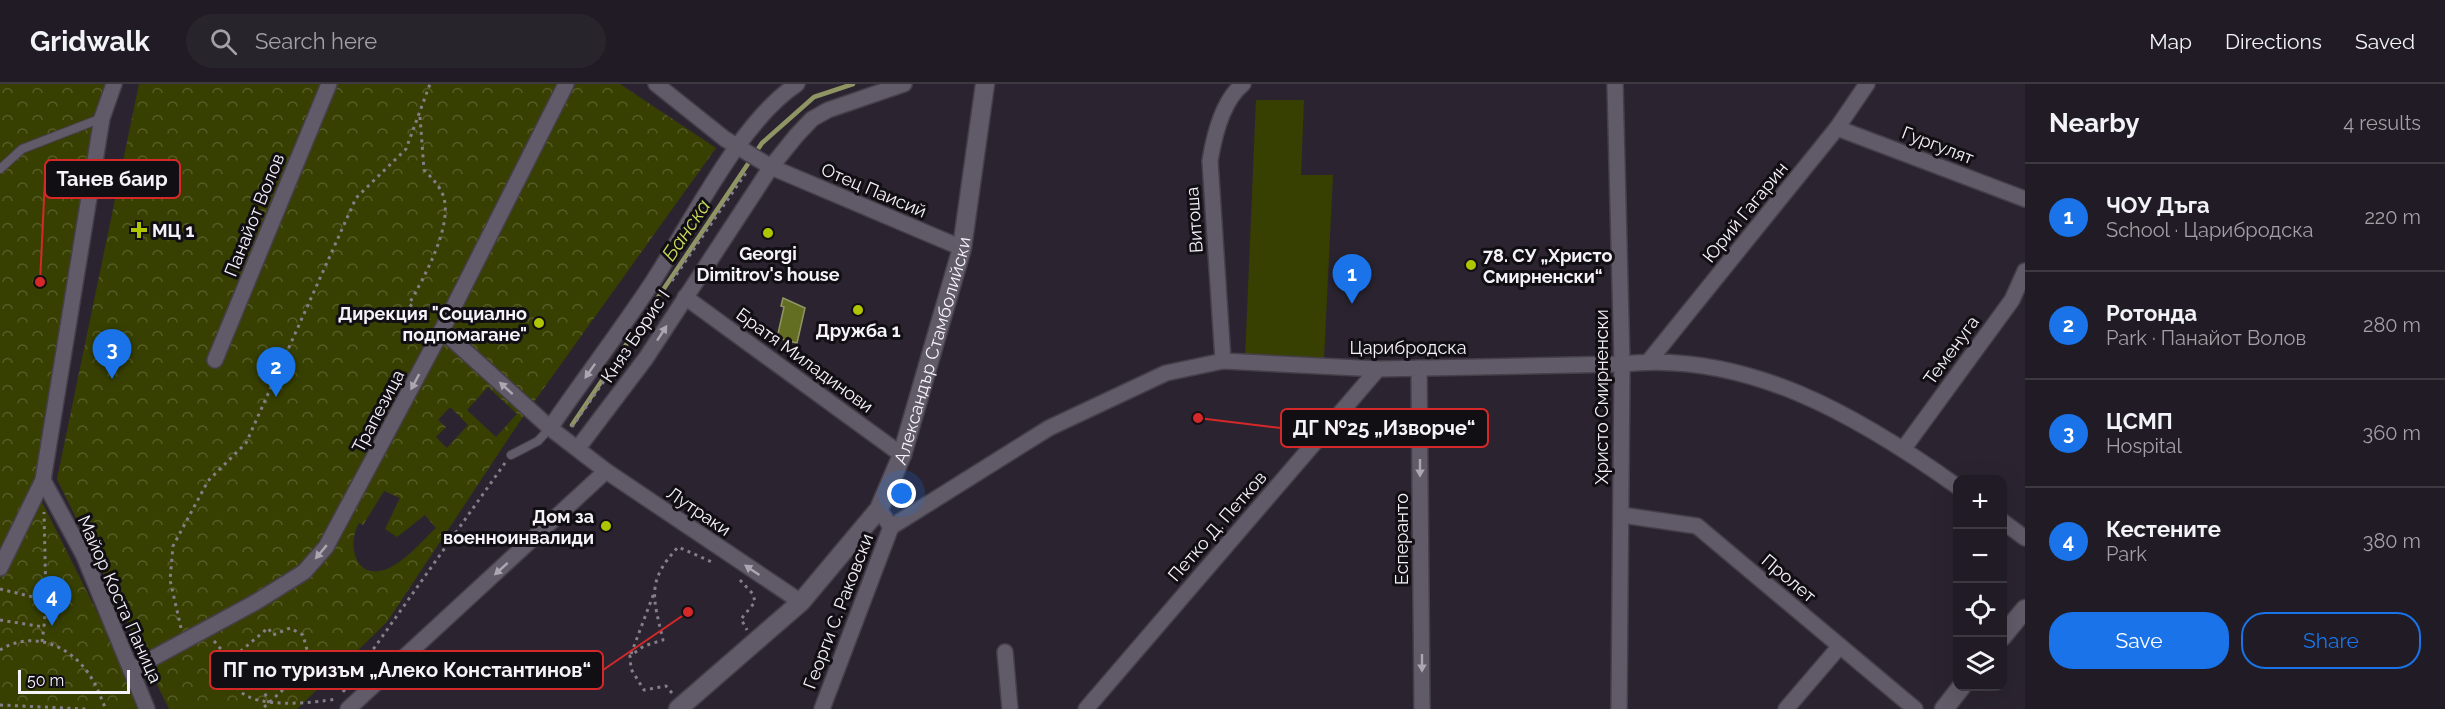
<!DOCTYPE html>
<meta charset="utf-8">
<style>
:root{--surface:#201b24;--page:#28242c;--text:#f1f3f6;--muted:#a2a1a6;--line:#3d3941;--accent:#1a73e8}
body{margin:0;font-family:Raleway,sans-serif;background:var(--page);color:var(--text)}
.controls{position:absolute;right:18px;bottom:18px;display:grid;overflow:hidden;border-radius:12px;box-shadow:0 6px 24px #0002}
.controls button{width:54px;height:54px;display:grid;place-items:center;padding:0;border:0;border-bottom:2px solid var(--line);background:var(--surface);color:var(--text);font:30px sans-serif}
.scale{position:absolute;left:18px;bottom:15px;width:112px;box-sizing:border-box;padding-left:6px;border:3px solid #f6f2fa;border-top:0;font-size:16px;line-height:21px;white-space:nowrap;color:#f6f2fa;-webkit-text-stroke:4px #120f14;paint-order:stroke}
.you{position:absolute;left:902px;top:410px;width:21px;height:21px;margin:-15px;border:4px solid #fff;border-radius:50%;background:#1a73e8;box-shadow:0 0 0 9px #1a73e833}
.badge{display:grid;place-items:center;width:39px;height:39px;border-radius:50%;background:var(--accent);color:#fff;font-size:20px;font-weight:700}
.pin{position:absolute;translate:-50% -50px;filter:drop-shadow(0 2px 3px #0008)}
.pin::after{content:'';position:absolute;top:32px;width:21px;height:18px;background:inherit;clip-path:polygon(0 0,100% 0,50% 100%)}
.list{margin:0;padding:0;list-style:none}
h2{display:flex;justify-content:space-between;align-items:center;height:78px;margin:0;padding:0 24px;font-size:26px}
h2 small{font-size:20px;font-weight:400;color:var(--muted)}
.list li{display:grid;grid-template-columns:39px 1fr auto;gap:18px;align-items:center;box-sizing:border-box;height:108px;padding:0 24px;border-top:2px solid var(--line)}
.list b{display:block;font-size:22px;white-space:nowrap}
.list p{margin:0;font-size:20px;white-space:nowrap;color:var(--muted)}
.list em{font-size:20px;font-style:normal;color:var(--muted)}
.actions{display:flex;gap:12px;padding:18px 24px}
.actions a{flex:1;padding:14px 0;border:2px solid var(--accent);border-radius:24px;text-align:center;font-size:21px;color:var(--accent)}
.actions .main{background:var(--accent);color:#fff}
.icon{flex:none;width:33px;height:33px;fill:none;stroke:currentColor;stroke-width:2;stroke-linecap:round;stroke-linejoin:round}
.map{position:relative;flex:none;width:2025px;height:625px;overflow:hidden}
header{display:flex;align-items:center;gap:36px;box-sizing:border-box;height:84px;padding:0 30px;background:var(--surface);border-bottom:2px solid var(--line)}
header strong{font-size:28px}
nav{display:flex;gap:33px;margin-inline-start:auto;font-size:21px}
.search{width:420px;height:54px;background:var(--page);display:flex;align-items:center;gap:15px;box-sizing:border-box;padding:0 21px;border-radius:33px;color:var(--muted);font-size:22px}
main{display:flex}
aside{flex:1;background:var(--surface)}
.map>svg:first-child{display:block}
</style>
<header>
<strong>Gridwalk</strong>
<div class="search"><svg class="icon" aria-label="search" viewBox="0 0 24 24"><circle cx="10" cy="10" r="6"/><path d="M15 15l6 6"/></svg>Search here</div>
<nav><a>Map</a><a>Directions</a><a>Saved</a></nav>
</header>
<main>
<div class="map">
<svg width="2025" height="625" viewBox="0 0 2025 625">
<defs>
<pattern id="park-crowns" width="20" height="18" patternUnits="userSpaceOnUse" patternTransform="scale(1.5)"><rect width="20" height="18" fill="#384001"/><path d="M2 6a3 3 0 1 1 6 0M12 15a3 3 0 1 1 6 0" fill="none" stroke="#555c27"/></pattern>
</defs>
<rect width="100%" height="100%" fill="#2b2430"/>
<polygon fill="#384001" points="1256,16 1304,16 1301,91 1333,91 1324,275 1245,275"/>
<g fill="url(#park-crowns)" fill-rule="evenodd">
<polygon points="0,0 117,0 43,396 37,408 127,588 140,625 0,625 0,495 30,425 0,484"/>
<path d="M139,0H620L716,64L518,340L387,538L297,625H169L57,395ZM488,303L517,330L496,353L467,326ZM450,323L468,341L447,364L436,353L446,343L438,336ZM384,407L400,414L385,445L397,453L425,431L436,444C422,457 403,480 384,486C354,495 347,458 359,439L363,441Z"/>
</g>
<polygon fill="#636e22" stroke="#8f9663" stroke-width="1.5" points="783,214 805,224 797,259 777,254 784,223 781,222"/>
<g fill="none" stroke-linecap="round" stroke-linejoin="round">
<polyline stroke="#8f9663" stroke-width="4.5" points="572,341 762,59 814,13 853,0"/>
<g stroke="#453f4a" stroke-width="10">
<g id="lane">
<polyline points="0,85 22,65 102,34"/>
<polyline points="511,371 538,357 550,344"/>
</g>
</g>
<g stroke="#453f4a" stroke-width="18">
<g id="street">
<polyline points="656,0 725,55 771,83 962,164"/>
<polyline points="1615,0 1622,280 1619,625"/>
<polyline points="1837,44 2025,115"/>
<polyline points="685,213 902,371"/>
<polyline points="442,246 550,344 606,387 801,518"/>
<polyline points="215,276 329,0"/>
<path d="M1223,277L1210,77C1214,52 1222,17 1243,0"/>
<polyline points="1649,277 1837,44 1867,0"/>
<polyline points="1419,284 1422,625"/>
<path d="M550,344C583,296 618,250 650,202C689,143 739,38 797,0"/>
<polyline points="578,364 646,274 771,83 796,52 812,35 828,26 904,0"/>
<polyline points="1904,364 2012,216 2025,187"/>
<polyline points="43,396 84,472 147,625"/>
<path d="M879,425L891,443L1049,344L1166,289L1223,277L1378,285L1622,280C1747,266 1860,333 1958,403"/>
<polyline points="1622,431 1697,442 1915,625"/>
<polyline points="2002,437 2025,454"/>
<polyline points="0,484 43,396 102,34 114,0"/>
<polyline points="1005,568 1010,625"/>
<polyline points="131,586 256,518 304,488 326,463 442,246 566,0"/>
<polyline points="348,625 606,387"/>
<polyline points="822,625 891,443"/>
<polyline points="1086,625 1378,285"/>
<polyline points="1786,625 1840,562"/>
</g>
</g>
<g stroke="#453f4a" stroke-width="21">
<g id="secondary">
<polyline points="2002,553 2025,525"/>
<path id="s1" d="M678,625L801,518L879,425L902,371L962,164L985,0"/>
<polyline points="1944,625 1962,602"/>
</g>
</g>
<g stroke="#847e88" stroke-width="3" stroke-dasharray="3 4.5" stroke-linecap="butt">
<path d="M420,33L424,86C432,94 439,101 443,111C454,141 423,195 409,220L432,238"/>
<polyline points="672,197 748,86"/>
<polyline points="572,343 618,277"/>
<polyline points="740,496 753,510 755,518 741,535 747,546"/>
<polyline points="0,505 46,516"/>
<polyline points="0,536 44,543 46,516 44,428"/>
<polyline points="181,544 170,496 173,462 208,397 246,359 356,114 406,65 430,0"/>
<path d="M214,557C219,563 225,569 228,575C234,585 233,596 239,606C255,625 313,619 336,615"/>
<polyline points="42,558 44,543"/>
<path d="M0,566C33,545 73,562 92,595C98,604 101,615 106,625"/>
<polyline points="631,570 654,509"/>
<polyline points="229,577 268,544 273,551 290,544 303,551 307,566 298,577 306,585 262,625"/>
<polyline points="229,577 256,588 269,619"/>
<polyline points="343,608 505,379"/>
<path d="M672,609L666,602L644,606L631,585L630,572L644,562L663,556C653,513 646,498 678,463L712,478"/>
<polyline points="0,621 86,625"/>
</g>
<use href="#lane" stroke="#615a68" stroke-width="8"/>
<use href="#street" stroke="#615a68" stroke-width="15"/>
<use href="#secondary" stroke="#615a68" stroke-width="18"/>
</g>
<defs><path id="oneway-solid" d="M-6-.8H1V-3.2L6.5 0L1 3.2V.8H-6Z" transform="scale(1.5)"/></defs>
<g fill="#aca6b1">
<use href="#oneway-solid" transform="translate(662 249) rotate(-57)"/>
<use href="#oneway-solid" transform="translate(590 287) rotate(125)"/>
<use href="#oneway-solid" transform="translate(415 298) rotate(118)"/>
<use href="#oneway-solid" transform="translate(506 304) rotate(-138)"/>
<use href="#oneway-solid" transform="translate(1420 384) rotate(90)"/>
<use href="#oneway-solid" transform="translate(321 468) rotate(130)"/>
<use href="#oneway-solid" transform="translate(501 485) rotate(138)"/>
<use href="#oneway-solid" transform="translate(752 486) rotate(-146)"/>
<use href="#oneway-solid" transform="translate(1422 579) rotate(90)"/>
</g>
<g fill="#b0c501" stroke="#120f14" stroke-width="2">
<path d="M136 137h6v6h6v6h-6v6h-6v-6h-6v-6h6z"/>
<circle cx="768" cy="149" r="6"/>
<circle cx="1471" cy="181" r="6"/>
<circle cx="858" cy="226" r="6"/>
<circle cx="539" cy="239" r="6"/>
<circle cx="606" cy="442" r="6"/>
</g>
<g text-anchor="middle" dominant-baseline="central" stroke-width="6" stroke-linejoin="round" paint-order="stroke">
<g font-size="18" fill="#f6f2fa" stroke="#120f14">
<text transform="translate(1938 61) rotate(21)">Гургулят</text>
<text transform="translate(874 106) rotate(23)">Отец Паисий</text>
<text transform="translate(1745 128) rotate(-51)">Юрий Гагарин</text>
<text transform="translate(254 131) rotate(-68)">Панайот Волов</text>
<text transform="translate(1194 136) rotate(-94)">Витоша</text>
<text transform="translate(635 252) rotate(-56)">Княз Борис I</text>
<text x="1408" y="263">Царибродска</text>
<text stroke="none"><textPath href="#s1" startOffset="452">Александър Стамболийски</textPath></text>
<text transform="translate(1951 266) rotate(-54)">Теменуга</text>
<text transform="translate(805 276) rotate(36)">Братя Миладинови</text>
<text transform="translate(1601 313) rotate(-90)">Христо Смирненски</text>
<text transform="translate(378 327) rotate(-62)">Трапезица</text>
<text transform="translate(699 427) rotate(34)">Лутраки</text>
<text transform="translate(1217 442) rotate(-49)">Петко Д. Петков</text>
<text transform="translate(1401 455) rotate(-90)">Есперанто</text>
<text transform="translate(1789 494) rotate(40)">Пролет</text>
<text transform="translate(120 515) rotate(66)">Майор Коста Паница</text>
<text transform="translate(838 527) rotate(-69)">Георги С. Раковски</text>
</g>
<g font-size="18" font-weight="bold" fill="#f6f2fa" stroke="#120f14" text-anchor="start">
<text x="152" y="146">МЦ 1</text>
<text x="768" y="169" text-anchor="middle">Georgi<tspan x="768" dy="21">Dimitrov's house</tspan></text>
<text x="1483" y="171">78. СУ „Христо<tspan x="1483" dy="21">Смирненски“</tspan></text>
<text x="527" y="229" text-anchor="end">Дирекция "Социално<tspan x="527" dy="21">подпомагане"</tspan></text>
<text x="858" y="246" text-anchor="middle">Дружба 1</text>
<text x="594" y="432" text-anchor="end">Дом за<tspan x="594" dy="21">военноинвалиди</tspan></text>
</g>
<g font-size="20" font-style="italic" fill="#c8dc5a" stroke="#120f14">
<text transform="translate(686 146) rotate(-56)">Банска</text>
</g>
</g>
<path fill="none" stroke="#d62828" stroke-width="2" d="M40 198L45 95M1198 334L1281 344M688 528L603 586"/>
<g fill="#d62828" stroke="#120f14" stroke-width="2">
<circle cx="40" cy="198" r="6"/>
<circle cx="1198" cy="334" r="6"/>
<circle cx="688" cy="528" r="6"/>
</g>
<g fill="#120f14" stroke="#d62828" stroke-width="2">
<rect x="45" y="76" width="135" height="38" rx="6"/>
<rect x="1281" y="325" width="207" height="38" rx="6"/>
<rect x="210" y="567" width="393" height="38" rx="6"/>
</g>
<g font-size="20" text-anchor="middle" font-weight="bold" fill="#f6f2fa">
<text x="112" y="102">Танев баир</text>
<text x="1384" y="351">ДГ №25 „Изворче“</text>
<text x="407" y="593">ПГ по туризъм „Алеко Константинов“</text>
</g>
</svg>
<div class="controls">
<button>+</button>
<button>−</button>
<button><svg class="icon" aria-label="locate" viewBox="0 0 24 24"><circle cx="12" cy="12" r="6"/><path d="M12 2v4M12 18v4M2 12h4M18 12h4"/></svg></button>
<button><svg class="icon" aria-label="layers" viewBox="0 0 24 24"><path d="M12 4l9 5-9 5-9-5zM3 14l9 5 9-5"/></svg></button>
</div>
<div class="scale">50 m</div>
<div class="you"></div>
<div class="pin badge" style="left:1352px;top:220px">1</div>
<div class="pin badge" style="left:276px;top:313px">2</div>
<div class="pin badge" style="left:112px;top:295px">3</div>
<div class="pin badge" style="left:52px;top:542px">4</div>
</div>
<aside>
<h2>Nearby<small>4 results</small></h2>
<ul class="list">
<li><span class="badge">1</span><div><b>ЧОУ Дъга</b><p>School · Царибродска</p></div><em>220 m</em></li>
<li><span class="badge">2</span><div><b>Ротонда</b><p>Park · Панайот Волов</p></div><em>280 m</em></li>
<li><span class="badge">3</span><div><b>ЦСМП</b><p>Hospital</p></div><em>360 m</em></li>
<li><span class="badge">4</span><div><b>Кестените</b><p>Park</p></div><em>380 m</em></li>
</ul>
<div class="actions"><a class="main">Save</a><a>Share</a></div>
</aside>
</main>
